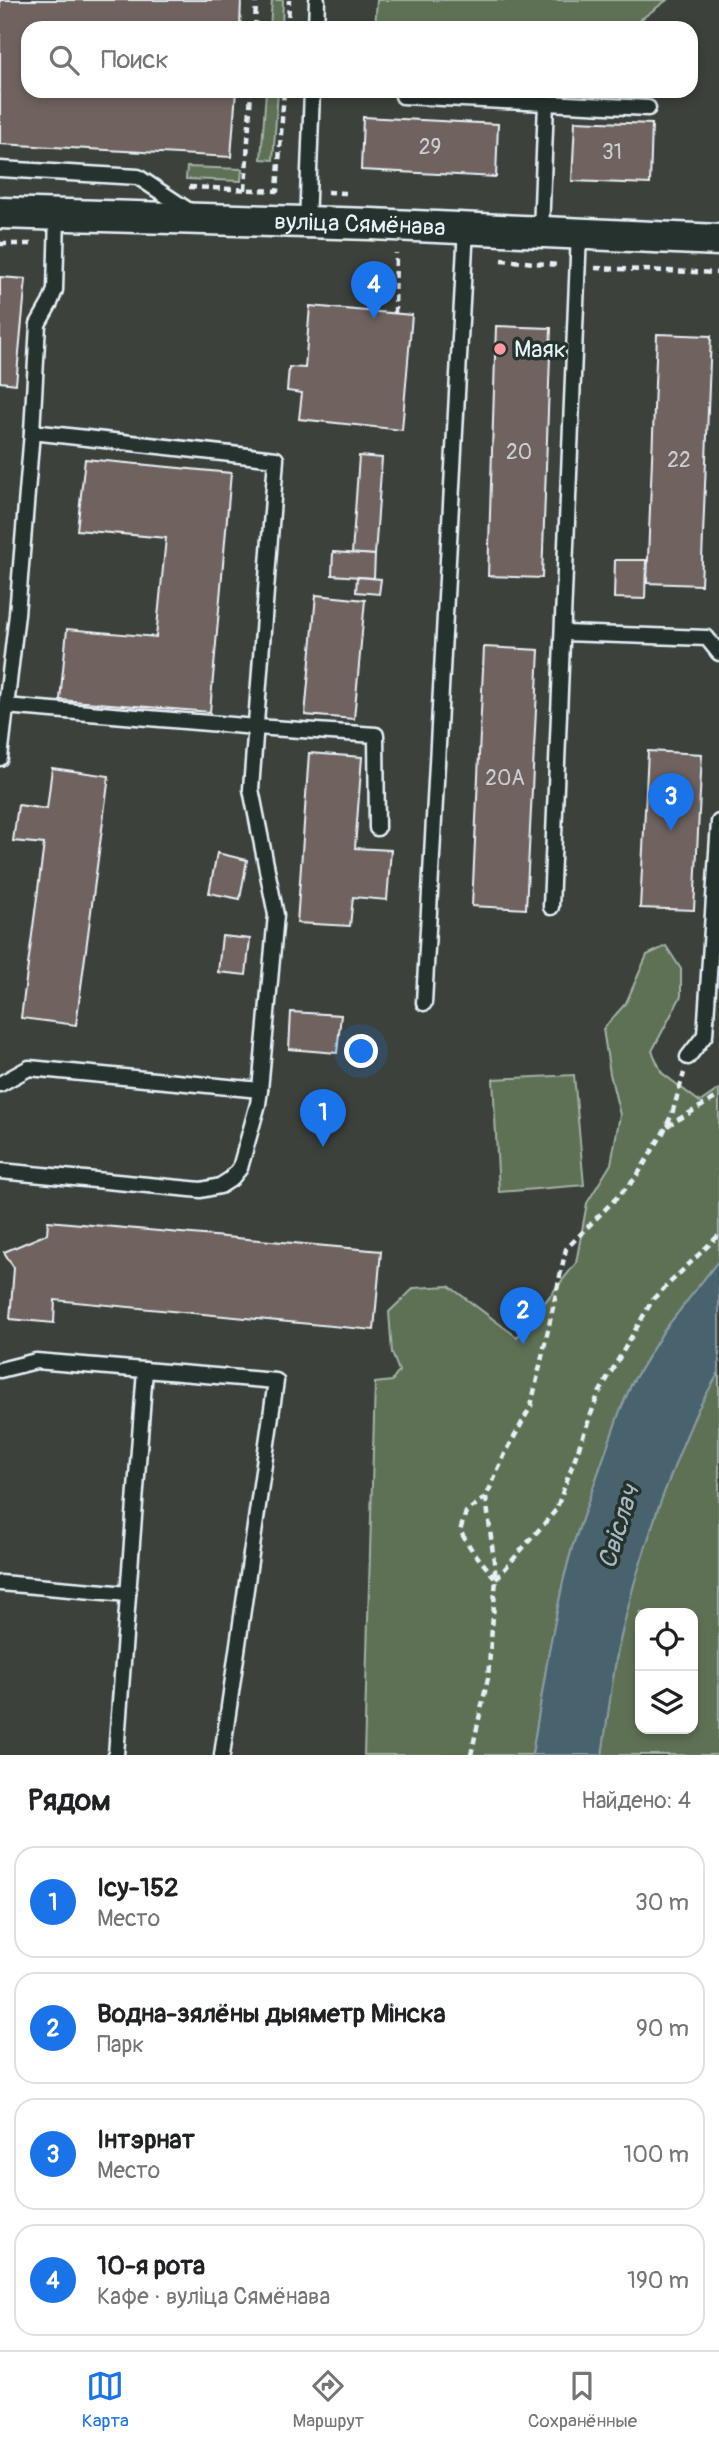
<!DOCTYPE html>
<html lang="ru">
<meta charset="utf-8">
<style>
:root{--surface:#fff;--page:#f2f2f2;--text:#202124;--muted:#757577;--line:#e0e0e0;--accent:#1a73e8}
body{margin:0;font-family:Pangolin,sans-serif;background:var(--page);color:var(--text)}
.controls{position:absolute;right:21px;bottom:21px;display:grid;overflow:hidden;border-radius:14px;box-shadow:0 4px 10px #0003}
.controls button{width:63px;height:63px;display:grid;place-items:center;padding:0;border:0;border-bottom:2px solid var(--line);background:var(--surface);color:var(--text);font:35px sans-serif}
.you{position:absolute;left:362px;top:1052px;width:24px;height:24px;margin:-18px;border:5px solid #fff;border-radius:50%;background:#1a73e8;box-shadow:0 0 0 10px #1a73e833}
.badge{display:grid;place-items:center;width:46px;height:46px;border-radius:50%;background:var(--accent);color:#fff;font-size:23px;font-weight:700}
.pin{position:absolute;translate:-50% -58px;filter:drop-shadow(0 2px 4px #0008)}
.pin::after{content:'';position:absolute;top:37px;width:24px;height:21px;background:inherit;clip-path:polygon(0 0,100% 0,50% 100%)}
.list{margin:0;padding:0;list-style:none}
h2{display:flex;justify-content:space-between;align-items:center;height:91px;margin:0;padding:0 28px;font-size:30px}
h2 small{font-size:23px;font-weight:400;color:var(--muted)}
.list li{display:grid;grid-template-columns:46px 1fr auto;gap:21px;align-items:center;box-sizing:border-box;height:112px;margin:0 14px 14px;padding:0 14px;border:2px solid var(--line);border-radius:21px}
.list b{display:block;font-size:26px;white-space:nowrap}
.list p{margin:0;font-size:23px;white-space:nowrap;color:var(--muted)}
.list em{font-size:23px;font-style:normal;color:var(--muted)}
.icon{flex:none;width:38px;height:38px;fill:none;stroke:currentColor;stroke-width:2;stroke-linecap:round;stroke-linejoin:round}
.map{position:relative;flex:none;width:719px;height:1755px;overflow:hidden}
.search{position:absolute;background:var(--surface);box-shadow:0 4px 10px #0003;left:21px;right:21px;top:21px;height:77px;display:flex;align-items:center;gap:18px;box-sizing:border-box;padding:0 24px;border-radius:21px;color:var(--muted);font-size:26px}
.sheet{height:595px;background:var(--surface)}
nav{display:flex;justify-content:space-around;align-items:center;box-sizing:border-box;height:98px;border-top:2px solid var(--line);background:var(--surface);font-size:19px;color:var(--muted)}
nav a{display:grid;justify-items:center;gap:4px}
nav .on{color:var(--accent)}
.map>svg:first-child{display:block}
</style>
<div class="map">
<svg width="719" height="1755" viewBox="0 0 719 1755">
<rect width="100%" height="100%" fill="#3c413c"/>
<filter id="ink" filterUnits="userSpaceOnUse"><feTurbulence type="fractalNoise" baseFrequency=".0143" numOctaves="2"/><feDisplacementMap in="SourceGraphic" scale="14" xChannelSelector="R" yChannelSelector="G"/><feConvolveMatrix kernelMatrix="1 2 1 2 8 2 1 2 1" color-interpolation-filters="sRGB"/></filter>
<g filter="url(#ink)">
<g fill="#5e7154" stroke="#a3b1a6" stroke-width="2" fill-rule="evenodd">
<polygon points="272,0 283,0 282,28 270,28"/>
<polygon points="377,0 667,0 629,28 375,28"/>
<polygon points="266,91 278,91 273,160 261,159"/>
<polygon points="187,167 242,169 241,181 186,179"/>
<polygon points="666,946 681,969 681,996 652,1051 662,1073 700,1102 719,1089 719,1260 663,1332 632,1383 620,1411 572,1548 563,1582 549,1651 532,1755 364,1755 375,1383 392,1381 399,1371 392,1353 389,1312 414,1288 449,1286 517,1337 576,1263 587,1203 611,1164 620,1115 610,1074 603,1029 626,1003 647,955"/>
<polygon points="574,1075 584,1185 499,1192 493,1079"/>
<path d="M719,1372V1755H602C607,1720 611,1684 618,1649C631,1586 651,1523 675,1464C687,1432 700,1400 719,1372ZM640,1613H693V1729H640Z"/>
</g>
<polygon fill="#48646e" stroke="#889ca5" stroke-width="2" points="719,1260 719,1372 697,1411 683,1444 657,1511 634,1584 617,1652 602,1755 532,1755 549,1651 563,1582 572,1548 620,1411 632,1383 663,1332"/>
<g fill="#70635e" stroke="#e8f1f8" stroke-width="2">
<polygon points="0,0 241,0 240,28 28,28 28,91 236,91 231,157 0,144"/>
<polygon points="363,117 498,124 496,177 361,170"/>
<polygon points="575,121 652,124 650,184 572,181"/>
<polygon points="0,277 26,279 16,384 0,382"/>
<polygon points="310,306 412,315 402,430 299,419 302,393 287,391 289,367 305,368"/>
<polygon points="496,326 551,328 542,578 488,576"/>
<polygon points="657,334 711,336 701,585 647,583"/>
<polygon points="359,456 382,458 375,555 352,554"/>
<polygon points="85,459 231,473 210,712 60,700 67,629 156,637 166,538 77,530"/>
<polygon points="333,552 375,555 374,578 332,575"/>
<polygon points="615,560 646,560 645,599 614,598"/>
<polygon points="357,577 381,579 379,594 356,592"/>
<polygon points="316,595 365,600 354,719 305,715"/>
<polygon points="484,647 539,650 526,909 472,906"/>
<polygon points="648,751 702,754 694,910 640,908"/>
<polygon points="309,753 362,757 355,848 391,850 387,900 353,897 350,926 297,923"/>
<polygon points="52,768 109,776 76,1025 21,1018 44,844 13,841 18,805 47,809"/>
<polygon points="217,853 247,860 240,899 209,893"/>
<polygon points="222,936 250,939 246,975 218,972"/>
<polygon points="291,1012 341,1015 337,1053 289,1049"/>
<polygon points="48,1221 381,1251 374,1330 55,1300 54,1323 10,1319 14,1268 4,1252 47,1234"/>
</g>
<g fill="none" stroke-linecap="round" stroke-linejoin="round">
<g stroke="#e8f1f8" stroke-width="19">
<g id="lane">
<polyline points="316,28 317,0"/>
<polyline points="403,96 648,108"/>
<polyline points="0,169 138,177 194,214"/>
<polyline points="307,224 312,91"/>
<polyline points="541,231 546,103"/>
<polyline points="32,432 38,324 50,303 55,290 57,215"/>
<polyline points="564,633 707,638 719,653"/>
<polyline points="5,706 256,727 376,735 377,828"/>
<polyline points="0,758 17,614 32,432 276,459 251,789 276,915 260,1090 258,1104 240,1168 231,1179 220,1186 201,1190 0,1171"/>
<polyline points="551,907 579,233"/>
<polyline points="424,1003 466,228"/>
<polyline points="688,1057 705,1035 719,822"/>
<polyline points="0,1084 29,1068 260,1090"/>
<polyline points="0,1370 36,1361 276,1381 222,1755"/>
<polyline points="0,1583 128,1594"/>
<polyline points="116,1755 145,1370"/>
</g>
</g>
<g stroke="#e8f1f8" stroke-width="35">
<g id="street">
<path id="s1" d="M0,213L371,224L719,240"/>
</g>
</g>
<g stroke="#e8f1f8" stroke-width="4.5" stroke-dasharray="7 5" stroke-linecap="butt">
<polyline points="255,28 256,0"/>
<polyline points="288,28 289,0"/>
<polyline points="189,187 277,191 284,91"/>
<polyline points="245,190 251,91"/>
<polyline points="327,192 346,193"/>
<polyline points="0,244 31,244"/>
<polyline points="501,260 558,265"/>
<polyline points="595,268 719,273"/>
<polyline points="395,314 396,253"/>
<polyline points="667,1126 719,1096"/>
<polyline points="486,1497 496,1578"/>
<polyline points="496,1579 556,1510 598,1395 653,1299 719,1235"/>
<polyline points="471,1755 488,1678 496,1579 472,1550 460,1531 466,1512 486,1497 505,1454 531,1406 566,1249 635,1179 663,1133 672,1114 684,1073"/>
</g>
<use href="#lane" stroke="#26332d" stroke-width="14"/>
<use href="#street" stroke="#26332d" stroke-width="30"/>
</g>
</g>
<circle fill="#ff9aa2" stroke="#26332d" stroke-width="2.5" cx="500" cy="349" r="7"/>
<g text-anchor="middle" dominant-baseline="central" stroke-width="7" stroke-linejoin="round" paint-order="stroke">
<g font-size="21" fill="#caced2">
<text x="430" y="147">29</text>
<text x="612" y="152">31</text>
<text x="519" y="452">20</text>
<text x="679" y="460">22</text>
<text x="505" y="778">20А</text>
</g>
<g font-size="24" fill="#e8f1f8" stroke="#26332d">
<text stroke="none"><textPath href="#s1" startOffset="360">вуліца Сямёнава</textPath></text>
</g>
<g font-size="24" fill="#e8f1f8" stroke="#26332d" text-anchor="start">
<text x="514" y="349">Маяк</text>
</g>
<g font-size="26" font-style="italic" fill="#a8b9c1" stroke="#26332d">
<text transform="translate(619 1527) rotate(-73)">Свіслач</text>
</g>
</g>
</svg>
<div class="controls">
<button><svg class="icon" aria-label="locate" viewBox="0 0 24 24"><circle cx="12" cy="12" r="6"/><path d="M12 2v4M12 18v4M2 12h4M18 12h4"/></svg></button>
<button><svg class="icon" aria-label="layers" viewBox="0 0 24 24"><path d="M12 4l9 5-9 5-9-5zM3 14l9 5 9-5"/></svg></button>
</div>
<div class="you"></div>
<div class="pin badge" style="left:323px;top:1147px">1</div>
<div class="pin badge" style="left:523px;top:1345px">2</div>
<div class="pin badge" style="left:671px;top:831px">3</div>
<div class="pin badge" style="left:374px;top:319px">4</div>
<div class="search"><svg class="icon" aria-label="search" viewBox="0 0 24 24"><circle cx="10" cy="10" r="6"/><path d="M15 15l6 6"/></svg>Поиск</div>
</div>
<section class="sheet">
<h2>Рядом<small>Найдено: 4</small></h2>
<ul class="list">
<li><span class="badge">1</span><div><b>Ісу-152</b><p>Место</p></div><em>30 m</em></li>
<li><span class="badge">2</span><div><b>Водна-зялёны дыяметр Мінска</b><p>Парк</p></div><em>90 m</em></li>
<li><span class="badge">3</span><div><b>Інтэрнат</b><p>Место</p></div><em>100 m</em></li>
<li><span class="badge">4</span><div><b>10-я рота</b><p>Кафе · вуліца Сямёнава</p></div><em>190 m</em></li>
</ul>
</section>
<nav>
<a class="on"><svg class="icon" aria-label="map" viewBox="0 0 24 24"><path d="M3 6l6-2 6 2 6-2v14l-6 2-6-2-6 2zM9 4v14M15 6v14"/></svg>Карта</a>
<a><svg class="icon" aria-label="directions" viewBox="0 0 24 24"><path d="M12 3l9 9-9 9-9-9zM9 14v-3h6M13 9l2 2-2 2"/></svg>Маршрут</a>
<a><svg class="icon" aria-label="saved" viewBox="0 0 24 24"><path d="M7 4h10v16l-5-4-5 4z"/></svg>Сохранённые</a>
</nav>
